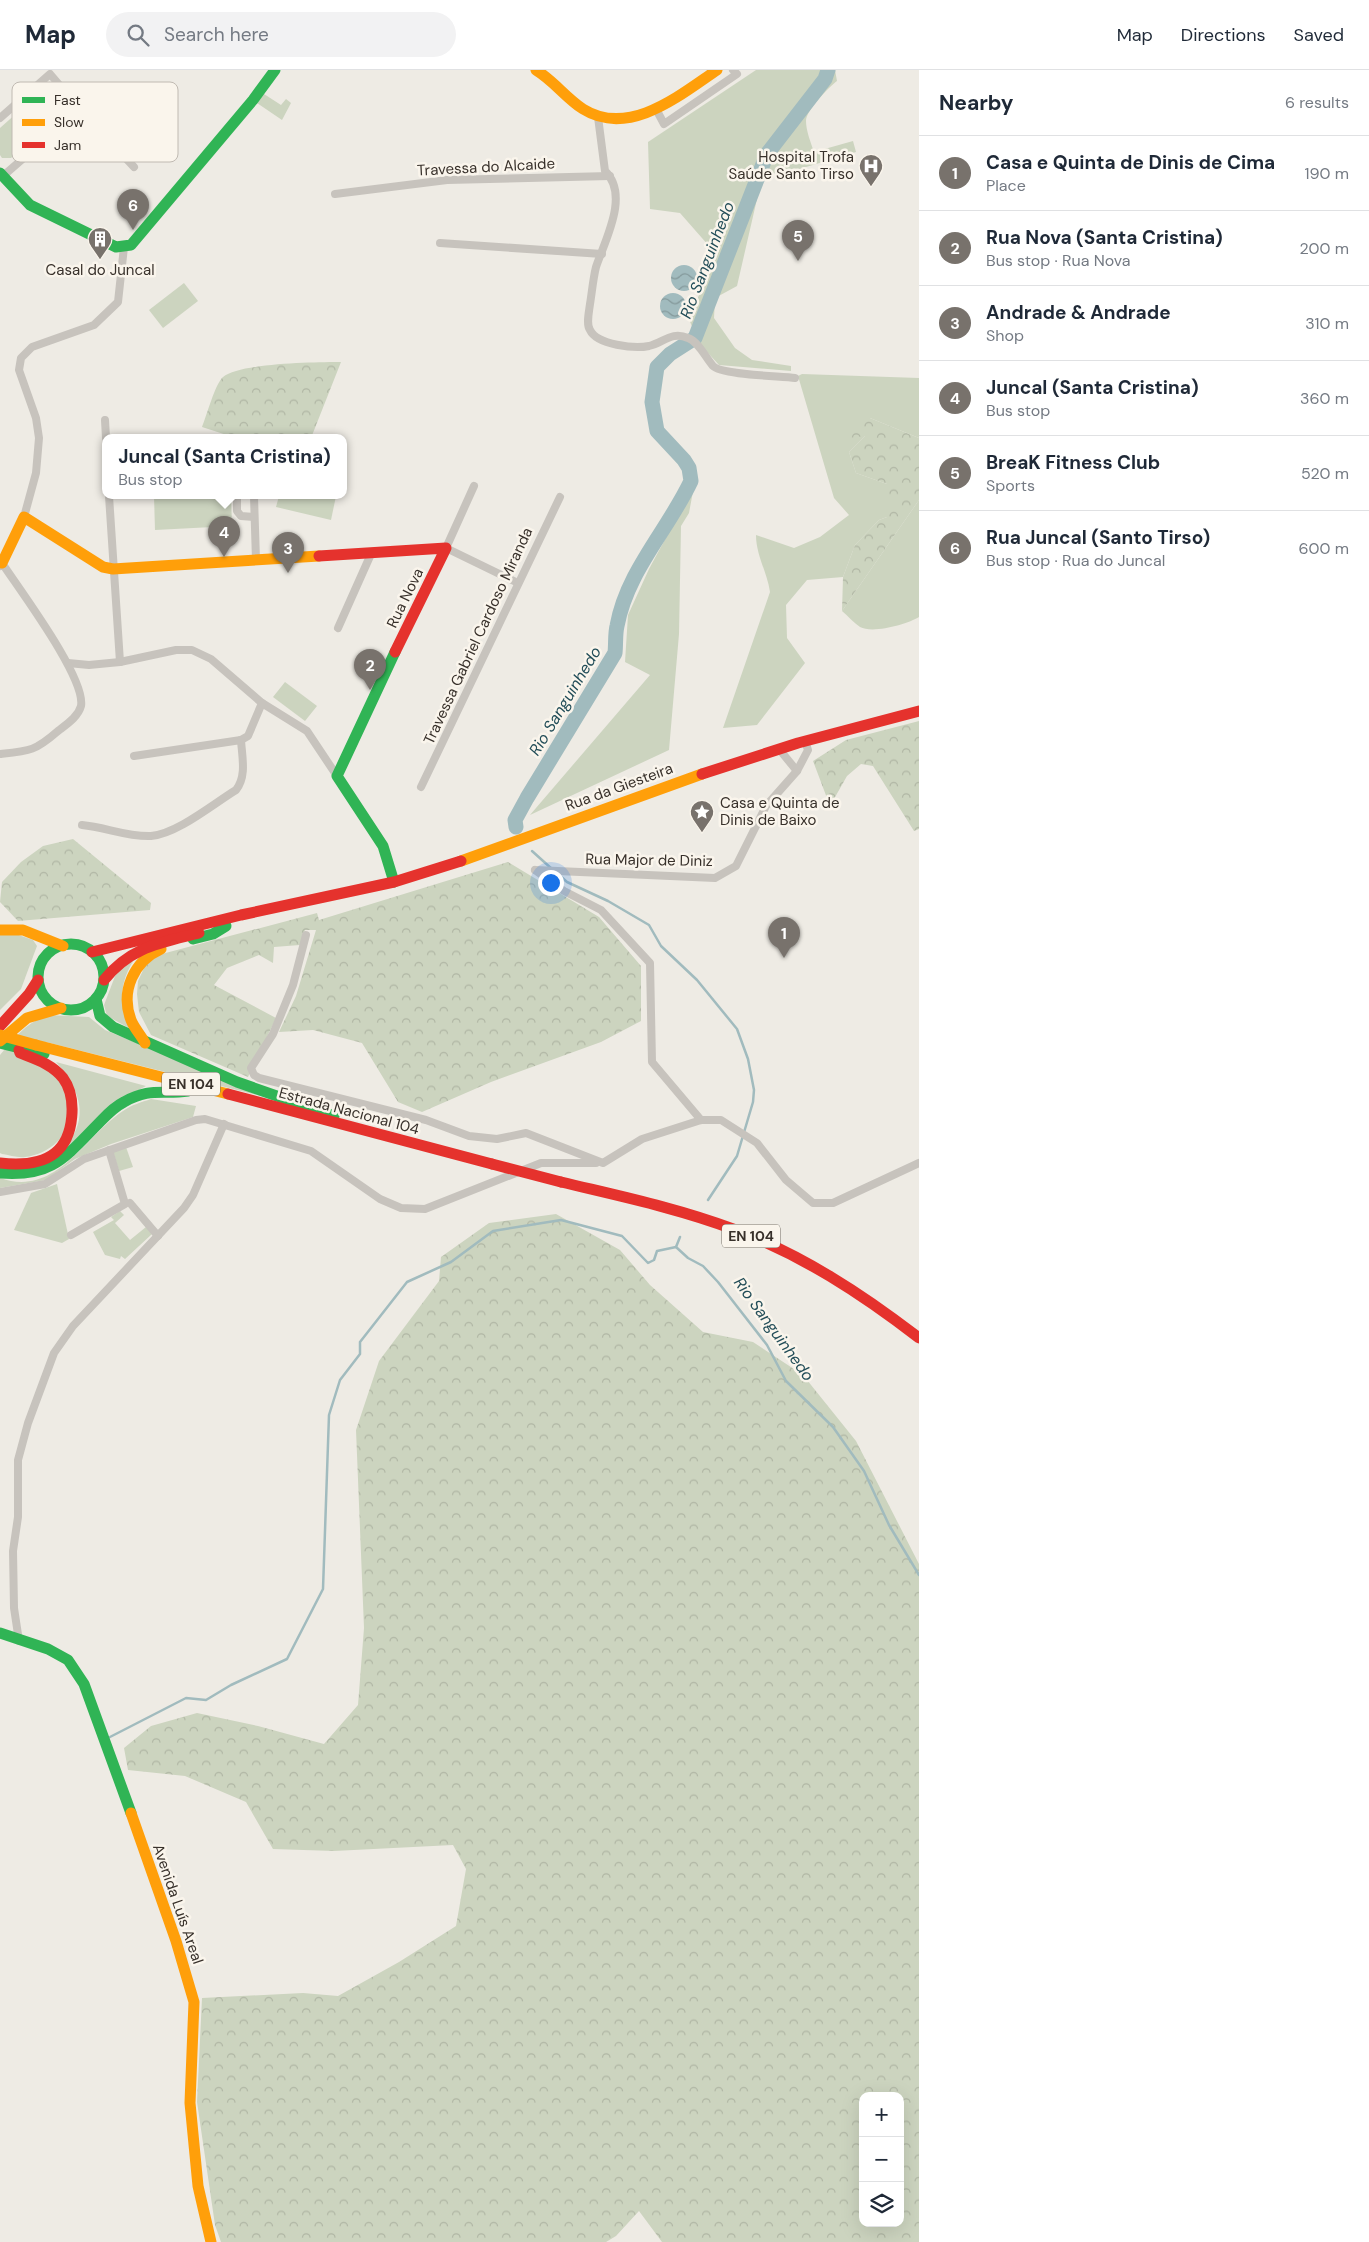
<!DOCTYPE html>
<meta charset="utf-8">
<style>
:root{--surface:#fff;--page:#f2f2f3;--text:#1f2937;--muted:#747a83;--line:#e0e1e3;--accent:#78726c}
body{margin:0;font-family:"DM Sans",sans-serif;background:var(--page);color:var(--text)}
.controls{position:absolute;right:15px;bottom:15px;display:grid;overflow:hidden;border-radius:10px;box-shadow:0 5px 20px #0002}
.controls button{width:45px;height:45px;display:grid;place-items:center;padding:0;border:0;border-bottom:1px solid var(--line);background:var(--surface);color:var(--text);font:25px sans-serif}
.you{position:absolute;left:550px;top:812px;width:18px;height:18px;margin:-12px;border:4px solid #fff;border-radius:50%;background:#1a73e8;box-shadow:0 0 0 8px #1a73e833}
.badge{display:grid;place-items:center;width:32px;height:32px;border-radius:50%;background:var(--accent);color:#fff;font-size:16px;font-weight:700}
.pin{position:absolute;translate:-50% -41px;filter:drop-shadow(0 1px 2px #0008)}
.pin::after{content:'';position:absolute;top:26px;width:18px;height:15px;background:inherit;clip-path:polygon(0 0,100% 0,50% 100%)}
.popup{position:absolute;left:102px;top:364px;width:245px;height:65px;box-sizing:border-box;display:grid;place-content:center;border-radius:10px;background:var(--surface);filter:drop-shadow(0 1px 4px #0005);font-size:16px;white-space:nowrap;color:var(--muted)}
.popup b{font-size:19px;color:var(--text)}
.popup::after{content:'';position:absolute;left:50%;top:100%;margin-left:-10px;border:10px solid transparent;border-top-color:var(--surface)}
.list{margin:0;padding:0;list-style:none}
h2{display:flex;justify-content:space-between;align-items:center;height:65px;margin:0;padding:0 20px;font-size:21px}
h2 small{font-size:16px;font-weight:400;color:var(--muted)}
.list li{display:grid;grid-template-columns:32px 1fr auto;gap:15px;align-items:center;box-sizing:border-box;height:75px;padding:0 20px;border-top:1px solid var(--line)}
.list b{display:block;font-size:19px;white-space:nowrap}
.list p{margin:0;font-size:16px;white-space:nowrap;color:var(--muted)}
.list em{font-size:16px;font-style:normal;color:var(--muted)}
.icon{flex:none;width:28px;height:28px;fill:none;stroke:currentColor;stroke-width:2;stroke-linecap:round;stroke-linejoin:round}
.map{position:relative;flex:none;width:919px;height:2172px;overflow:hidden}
header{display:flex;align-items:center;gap:30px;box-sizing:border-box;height:70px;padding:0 25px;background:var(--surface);border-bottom:1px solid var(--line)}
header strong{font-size:24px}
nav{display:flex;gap:28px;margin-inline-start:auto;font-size:18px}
.search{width:350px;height:45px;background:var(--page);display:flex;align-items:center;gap:12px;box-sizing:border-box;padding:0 18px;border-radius:28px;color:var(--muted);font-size:19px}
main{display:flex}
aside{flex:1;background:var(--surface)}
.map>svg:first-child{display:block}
</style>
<header>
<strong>Map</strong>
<div class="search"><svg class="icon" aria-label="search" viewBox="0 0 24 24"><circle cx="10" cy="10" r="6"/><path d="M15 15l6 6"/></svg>Search here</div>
<nav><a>Map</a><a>Directions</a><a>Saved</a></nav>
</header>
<main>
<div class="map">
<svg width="919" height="2172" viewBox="0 0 919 2172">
<defs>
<pattern id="forest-crowns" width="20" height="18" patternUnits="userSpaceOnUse" patternTransform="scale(1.25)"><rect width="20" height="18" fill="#ccd4bf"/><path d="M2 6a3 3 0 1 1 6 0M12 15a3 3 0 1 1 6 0" fill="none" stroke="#b0b6a4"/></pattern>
<pattern id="water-waves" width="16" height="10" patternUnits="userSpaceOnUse" patternTransform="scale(1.25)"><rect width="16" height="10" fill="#a1bbbe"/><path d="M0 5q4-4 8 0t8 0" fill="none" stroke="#84999b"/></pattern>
</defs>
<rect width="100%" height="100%" fill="#eeebe4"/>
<g fill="#ccd4bf">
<path d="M756,0H835L837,11C829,17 806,40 806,51C806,61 811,73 814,82L853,71L856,82L783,104L751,101L749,107L760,111V116L737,216L715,228L714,248L735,278L752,290L791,296V301L719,295L698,272L689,249L716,184L680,143L650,139L648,72Z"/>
<polygon points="44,19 51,19 64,34 64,41 11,88 2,88 0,85 0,58"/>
<polygon points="264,24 281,35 286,29 291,33 282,50 257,33"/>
<polygon points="184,213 198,231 163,258 149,240"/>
<path d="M802,304L919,308V368L870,348L866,365L849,382L856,403L887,414V447L879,450L855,475L843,507L807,510L786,535L787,568L805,593L757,655L723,658L770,522C767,502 756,485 756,465L794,478L820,467L849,445L834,428L798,306Z"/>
<polygon points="694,416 689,443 681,456 679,564 669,680 530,745 650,605 625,592 628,545 649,499"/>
<polygon points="154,426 231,426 232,456 155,460"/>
<polygon points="279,426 336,426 331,450 276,437"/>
<path d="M919,430V547C908,554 873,564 860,557C854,553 848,546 842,541Z"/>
<polygon points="285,612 317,636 305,651 273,627"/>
<polygon points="10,862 33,870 37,876 21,919 0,940 0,863"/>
<path d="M137,885C119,912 119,929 129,958L107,946L104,935L117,901Z"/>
<path d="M48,945L89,947L105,960L273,1029L46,972L40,996C45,999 52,1003 56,1007C71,1023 73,1057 57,1072C49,1080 36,1086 25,1087C18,1088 9,1085 2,1084L0,1083V985C14,968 27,952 48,945Z"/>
<path d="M56,992L146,1016L118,1031L57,1086C63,1079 70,1072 74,1064C88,1038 74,1012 56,992Z"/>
<path d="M151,1029L196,1036L193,1047L111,1074L75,1089L46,1110L0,1118V1108C56,1128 85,1066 123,1041C131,1035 142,1032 151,1029Z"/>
<polygon points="126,1077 133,1097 119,1101 113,1081"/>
<polygon points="57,1114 69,1169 62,1173 14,1160 31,1123"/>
<polygon points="120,1141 124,1145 115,1153 130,1170 146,1157 152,1164 125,1189 121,1186 120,1189 105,1185 93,1162 114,1150 111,1147"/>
</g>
<g fill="url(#forest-crowns)" fill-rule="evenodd">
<path d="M341,292L311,368H236L202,357C207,345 215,314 223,307C240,293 316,292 341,292Z"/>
<polygon points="870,348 919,368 919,430 842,541 843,507 855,475 879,450 887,447 887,414 856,403 849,382 865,366 850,368 853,351"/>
<polygon points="919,651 919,759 914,761 873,696 861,694 847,706 830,736 813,691 846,670"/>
<polygon points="73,769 151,833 150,840 18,851 0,832 2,812 21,792 43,776"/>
<polygon points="508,792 599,847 641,896 641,951 601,972 491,1012 422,1042 398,1032 362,973 313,960 279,962 296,926 316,860 305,860 300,875 274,877 273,893 259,885 227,898 214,915 276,948 248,1007 151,965 139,942 137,924 138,911 145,896 158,885 317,843 319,850"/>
<path d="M556,1144L620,1180L650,1215L703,1262L753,1272L803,1305L856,1371L919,1494V2172H662L639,2141L616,2166L606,2172H221L215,2155L197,2032L202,1928L303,1923L338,1926L399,1892L456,1856L466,1799L453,1775L334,1781L273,1779L246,1732L185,1706L128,1700L124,1678L151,1656L197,1643L258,1656L324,1674L358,1635L364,1558L356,1360L379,1291L439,1211L441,1187L489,1153ZM863,2026H900V2153H863Z"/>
</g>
<g fill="url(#water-waves)">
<circle cx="684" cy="208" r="13"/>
<circle cx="673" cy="236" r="13"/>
</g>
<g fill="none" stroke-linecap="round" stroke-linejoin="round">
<g stroke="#a1bbbe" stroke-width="2.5">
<polyline points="532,781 552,799"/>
<polyline points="558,804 567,812 608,831 649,855 661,876 697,910 737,959 748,989 754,1020 753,1032 737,1086 708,1130"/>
<polyline points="680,1167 676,1177 688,1188 703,1196 718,1212 767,1275 786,1311 833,1357 864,1401 889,1455 919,1505"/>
<polyline points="108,1668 186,1628 206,1630 231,1615 287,1589 323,1519 329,1345 340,1310 360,1284 360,1272 407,1212 451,1192 493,1161 561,1150 622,1166 648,1193 654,1190 657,1181 676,1177"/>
</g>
<path stroke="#a1bbbe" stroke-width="15" d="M516,757L515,750L527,728L615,583C616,574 615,564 617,556C627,501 668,460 691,411L689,398L684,390L657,361L652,332L657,297L670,284L695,268L767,84L825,9L828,0"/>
<g stroke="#c7c3bd" stroke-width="8">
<polyline points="80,39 134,97"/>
<polyline points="656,39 664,54 737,4 733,0"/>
<path d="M598,47L605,101C630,125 605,170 596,197C593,209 592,222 590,234C589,242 586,254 590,260C597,275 635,279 649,276C664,272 672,261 688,268C699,272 705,287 713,296C722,305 780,306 795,308"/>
<polyline points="0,48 50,4 80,39 3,106"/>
<polyline points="335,124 447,110 610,106"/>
<polyline points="440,173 602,184"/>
<polyline points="105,350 106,368"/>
<polyline points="474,416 446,478 518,513"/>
<polyline points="109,426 120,592"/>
<polyline points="237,426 237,441 241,446 254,447"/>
<polyline points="254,426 256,490"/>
<polyline points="24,447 36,403 39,368 36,348 19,300 21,288 32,277 94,255 118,232 124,177"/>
<polyline points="338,558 371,484"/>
<polyline points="68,593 89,595 120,592 176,580 192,580 211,589 262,633 307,661 337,706"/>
<polyline points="779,679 797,701"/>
<path d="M0,684C30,681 35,681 58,661C67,654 78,647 81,636C86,608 19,519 2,493L0,496"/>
<polyline points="134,686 241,670 248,666 262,633"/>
<polyline points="421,717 560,427"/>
<path d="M82,755C105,757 127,767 151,766C177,764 213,734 236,720C247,706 242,687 241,670"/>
<polyline points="535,800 715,808 736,796 766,736 797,701 808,680 805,671"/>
<polyline points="535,800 564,821 601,840 650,893 652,992 701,1050"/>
<polyline points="306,865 293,915 273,964 251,998 254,1005 259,1008 426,1050 469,1066 497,1069 526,1063 603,1093 642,1069 701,1050 721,1050 757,1073 786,1110 813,1133 833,1133 919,1093"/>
<polyline points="0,1122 45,1114 84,1089 196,1050 205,1049 311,1081 380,1129 401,1138 425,1139 541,1093 596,1093"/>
<polyline points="130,1133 158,1166"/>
<polyline points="71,1165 125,1134 109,1080"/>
<polyline points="19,1571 14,1538 13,1481 18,1447 18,1390 28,1353 54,1283 73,1256 184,1138 193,1125 224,1054"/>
</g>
<g stroke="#30b455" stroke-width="11">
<polyline points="0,103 30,135 116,177 131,175 253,30 275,0"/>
<polyline points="394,812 383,776 337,706 395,582"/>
<polyline points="193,869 213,864 226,856"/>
<circle cx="71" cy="907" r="33"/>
<polyline points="96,929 100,946 113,957 237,1012 334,1046"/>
<polyline points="0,973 44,984"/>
<path d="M0,1103C49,1107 63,1090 95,1057C105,1047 112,1038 124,1032C150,1017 163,1025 188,1021"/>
<polyline points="0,1563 48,1579 68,1590 84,1614 131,1743"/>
</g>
<g stroke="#ff9f0a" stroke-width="11">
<path d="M536,0C554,11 566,28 583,39C629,68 680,25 717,0"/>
<polyline points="0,492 2,493 24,447 103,497 113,499 319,486"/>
<polyline points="461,791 702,704"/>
<polyline points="0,860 23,860 63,876"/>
<polyline points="0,971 27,948 61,938"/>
<path d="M145,973C141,965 134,958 131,950C120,921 134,891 161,879"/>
<polyline points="36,975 228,1024"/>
<polyline points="131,1743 176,1871 194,1932 190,2033 198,2116 211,2172"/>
</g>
<g stroke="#e5322d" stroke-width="11">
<polyline points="319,486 446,478 395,582"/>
<polyline points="702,704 798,673 919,641"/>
<polyline points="92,882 241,845 394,812 461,791"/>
<path d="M104,910C130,877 160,873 199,863"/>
<polyline points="0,956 29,924 38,910"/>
<polyline points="228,1024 492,1094"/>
<path d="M0,1093C18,1095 40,1095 55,1083C75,1067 77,1027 63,1008C52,994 35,989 20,983L19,980"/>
<path d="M561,1112C619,1126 677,1138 733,1159C801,1184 862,1224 919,1268"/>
</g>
<polyline stroke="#ff9f0a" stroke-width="11" points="0,965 36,975"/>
<polyline stroke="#e5322d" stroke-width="11" points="492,1094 561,1112"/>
</g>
<defs>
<g id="hospital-pin" transform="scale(1.25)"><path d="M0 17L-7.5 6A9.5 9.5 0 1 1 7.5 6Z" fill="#78726c" stroke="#faf5ec"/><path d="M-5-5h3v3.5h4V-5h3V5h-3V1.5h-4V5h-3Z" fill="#fff"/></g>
<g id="building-pin" transform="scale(1.25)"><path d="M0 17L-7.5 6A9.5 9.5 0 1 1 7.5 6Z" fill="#78726c" stroke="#faf5ec"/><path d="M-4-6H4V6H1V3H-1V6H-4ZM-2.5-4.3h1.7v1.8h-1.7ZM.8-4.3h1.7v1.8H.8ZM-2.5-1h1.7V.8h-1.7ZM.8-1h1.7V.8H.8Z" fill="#fff"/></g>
<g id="sight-pin" transform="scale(1.25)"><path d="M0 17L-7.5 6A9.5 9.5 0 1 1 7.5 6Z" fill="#78726c" stroke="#faf5ec"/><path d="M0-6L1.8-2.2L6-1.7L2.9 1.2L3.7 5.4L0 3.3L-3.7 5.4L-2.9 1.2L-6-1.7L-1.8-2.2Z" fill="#fff"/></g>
</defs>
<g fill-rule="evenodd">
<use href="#hospital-pin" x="871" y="96"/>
<use href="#building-pin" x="100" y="169"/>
<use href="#sight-pin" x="702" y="742"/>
</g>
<g text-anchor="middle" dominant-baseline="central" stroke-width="5" stroke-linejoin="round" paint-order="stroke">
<g fill="#faf5ec" stroke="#726c65" stroke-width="1">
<rect x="162" y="1002.5" width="58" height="23" rx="4"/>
<rect x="722" y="1154.5" width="58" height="23" rx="4"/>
</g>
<g font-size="14" font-weight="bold" fill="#38312b">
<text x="191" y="1014">EN 104</text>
<text x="751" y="1166">EN 104</text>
</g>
<g font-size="15" fill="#38312b" stroke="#faf5ec" text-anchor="end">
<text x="854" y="87">Hospital Trofa<tspan x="854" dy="17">Saúde Santo Tirso</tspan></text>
<text x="100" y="200" text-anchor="middle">Casal do Juncal</text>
<text x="720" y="733" text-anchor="start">Casa e Quinta de<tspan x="720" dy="17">Dinis de Baixo</tspan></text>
</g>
<g font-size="15" fill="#38312b" stroke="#faf5ec">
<text transform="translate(486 97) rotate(-3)">Travessa do Alcaide</text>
<text transform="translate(405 528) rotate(-64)">Rua Nova</text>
<text transform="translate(478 566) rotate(-65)">Travessa Gabriel Cardoso Miranda</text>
<text transform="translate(619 717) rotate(-20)">Rua da Giesteira</text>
<text transform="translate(649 790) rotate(1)">Rua Major de Diniz</text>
<text transform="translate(349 1041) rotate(15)">Estrada Nacional 104</text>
<text transform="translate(178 1834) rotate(71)">Avenida Luís Areal</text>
</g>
<g font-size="16" font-style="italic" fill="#224d58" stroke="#faf5ec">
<text transform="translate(707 190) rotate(-69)">Rio Sanguinhedo</text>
<text transform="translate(565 631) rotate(-59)">Rio Sanguinhedo</text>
<text transform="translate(774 1259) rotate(54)">Rio Sanguinhedo</text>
</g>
</g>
<rect x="12" y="12" width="166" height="80" rx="8" fill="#faf5ec" stroke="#c0bab2" stroke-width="1"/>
<rect x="22" y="27" width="23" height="6" fill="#30b455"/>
<rect x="22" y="49" width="23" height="7" fill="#ff9f0a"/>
<rect x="22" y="72" width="23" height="6" fill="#e5322d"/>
<g font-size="14" fill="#38312b">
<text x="54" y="35">Fast</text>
<text x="54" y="57">Slow</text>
<text x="54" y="80">Jam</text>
</g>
</svg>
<div class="controls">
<button>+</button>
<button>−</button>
<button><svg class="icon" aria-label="layers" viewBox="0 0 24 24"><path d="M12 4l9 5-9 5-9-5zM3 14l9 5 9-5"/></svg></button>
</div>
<div class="you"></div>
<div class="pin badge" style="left:784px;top:888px">1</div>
<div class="pin badge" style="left:370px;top:620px">2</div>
<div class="pin badge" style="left:288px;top:503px">3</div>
<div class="pin badge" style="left:224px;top:487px">4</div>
<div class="popup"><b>Juncal (Santa Cristina)</b>Bus stop</div>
<div class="pin badge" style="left:798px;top:191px">5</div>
<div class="pin badge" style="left:133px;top:160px">6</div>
</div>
<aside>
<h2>Nearby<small>6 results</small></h2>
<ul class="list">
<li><span class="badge">1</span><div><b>Casa e Quinta de Dinis de Cima</b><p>Place</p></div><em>190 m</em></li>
<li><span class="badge">2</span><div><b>Rua Nova (Santa Cristina)</b><p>Bus stop · Rua Nova</p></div><em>200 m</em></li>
<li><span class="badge">3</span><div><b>Andrade &amp; Andrade</b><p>Shop</p></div><em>310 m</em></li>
<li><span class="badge">4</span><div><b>Juncal (Santa Cristina)</b><p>Bus stop</p></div><em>360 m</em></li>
<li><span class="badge">5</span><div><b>BreaK Fitness Club</b><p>Sports</p></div><em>520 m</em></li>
<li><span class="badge">6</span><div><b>Rua Juncal (Santo Tirso)</b><p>Bus stop · Rua do Juncal</p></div><em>600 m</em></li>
</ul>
</aside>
</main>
